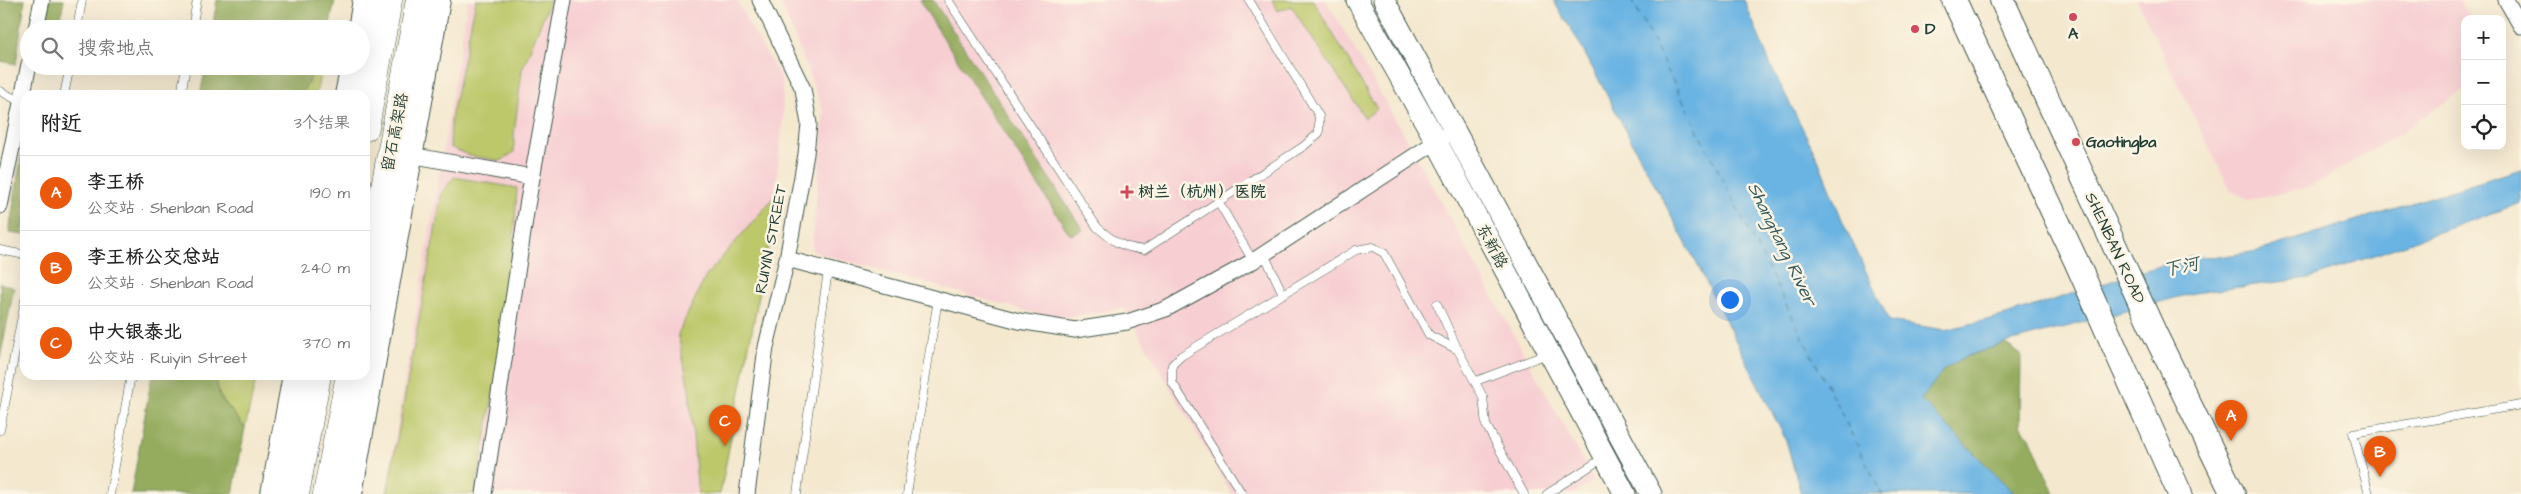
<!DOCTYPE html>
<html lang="zh">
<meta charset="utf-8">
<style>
:root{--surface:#fff;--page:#f6f6f6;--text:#222;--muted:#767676;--line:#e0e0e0;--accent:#ea580c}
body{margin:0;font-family:"Architects Daughter","LXGW WenKai TC",sans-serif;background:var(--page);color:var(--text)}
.controls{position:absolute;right:15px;top:15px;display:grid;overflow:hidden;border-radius:10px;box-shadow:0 5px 20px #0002}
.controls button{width:45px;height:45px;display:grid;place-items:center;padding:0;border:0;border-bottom:1px solid var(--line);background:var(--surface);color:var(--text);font:25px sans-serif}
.you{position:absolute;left:1729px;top:299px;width:18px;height:18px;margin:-12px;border:4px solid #fff;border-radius:50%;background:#1a73e8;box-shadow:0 0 0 8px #1a73e833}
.badge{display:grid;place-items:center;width:32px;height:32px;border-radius:50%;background:var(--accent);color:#fff;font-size:16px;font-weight:700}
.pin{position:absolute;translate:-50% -41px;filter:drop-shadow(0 1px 2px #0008)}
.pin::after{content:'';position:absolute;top:26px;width:18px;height:15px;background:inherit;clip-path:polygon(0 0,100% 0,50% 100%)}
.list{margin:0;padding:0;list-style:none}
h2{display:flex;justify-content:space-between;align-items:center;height:65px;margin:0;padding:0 20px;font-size:21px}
h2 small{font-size:16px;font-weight:400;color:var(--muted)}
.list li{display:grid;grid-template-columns:32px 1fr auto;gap:15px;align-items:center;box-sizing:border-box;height:75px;padding:0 20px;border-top:1px solid var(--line)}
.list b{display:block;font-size:19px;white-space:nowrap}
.list p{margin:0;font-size:16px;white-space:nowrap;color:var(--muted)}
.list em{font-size:16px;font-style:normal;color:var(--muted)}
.icon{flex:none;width:28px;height:28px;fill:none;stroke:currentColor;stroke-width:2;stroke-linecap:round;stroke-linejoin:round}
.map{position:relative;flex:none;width:2521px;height:494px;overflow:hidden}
.search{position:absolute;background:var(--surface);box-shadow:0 5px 20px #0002;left:20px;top:20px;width:350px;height:55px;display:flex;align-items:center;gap:12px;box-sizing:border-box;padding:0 18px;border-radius:28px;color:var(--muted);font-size:19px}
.panel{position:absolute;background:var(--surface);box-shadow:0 5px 20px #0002;left:20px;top:90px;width:350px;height:290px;border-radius:15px}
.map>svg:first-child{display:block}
</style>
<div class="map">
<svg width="2521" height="494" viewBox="0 0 2521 494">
<rect width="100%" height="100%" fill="#fcf5e5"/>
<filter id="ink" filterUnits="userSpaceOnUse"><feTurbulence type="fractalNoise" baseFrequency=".02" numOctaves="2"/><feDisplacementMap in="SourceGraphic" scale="10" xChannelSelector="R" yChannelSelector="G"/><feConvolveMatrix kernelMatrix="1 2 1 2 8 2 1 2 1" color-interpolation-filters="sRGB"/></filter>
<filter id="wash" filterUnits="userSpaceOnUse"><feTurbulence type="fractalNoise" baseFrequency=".0096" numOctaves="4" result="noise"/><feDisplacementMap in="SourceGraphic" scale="20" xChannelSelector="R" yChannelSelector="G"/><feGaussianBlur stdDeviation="1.12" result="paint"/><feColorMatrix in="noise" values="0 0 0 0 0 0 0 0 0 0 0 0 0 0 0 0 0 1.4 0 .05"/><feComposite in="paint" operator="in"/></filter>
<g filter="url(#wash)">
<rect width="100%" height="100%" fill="#f4e8cf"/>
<g fill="#f7cfd3">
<polygon points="468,0 737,0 747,21 782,80 783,117 770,239 720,494 386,494"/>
<polygon points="780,0 1326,0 1403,133 1594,481 1573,494 1232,494 1124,308 1054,319 812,251 824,112"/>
<polygon points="2137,0 2460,0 2471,19 2465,19 2465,89 2389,140 2310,187 2250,200 2230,190"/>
</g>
<g fill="#bcc86a" stroke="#6e824f">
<polygon points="476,0 550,0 522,70 514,134 514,152 501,161 468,155 450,147 451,119"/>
<polygon points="1272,0 1313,0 1377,109 1365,118 1291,6 1278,11"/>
<polygon points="317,66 322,66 316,95 301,95"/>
<polygon points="454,177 517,188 510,302 475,494 387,494 442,192"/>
<polygon points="774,197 770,239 720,494 698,494 689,389 678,334 706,276"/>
<polygon points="215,375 257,375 245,428 220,396"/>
</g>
<g fill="#95ac5e" stroke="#5a7449">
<polygon points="0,0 25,0 16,64 0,61"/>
<polygon points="49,0 64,0 58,29 45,29"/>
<polygon points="217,0 335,0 329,29 212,29"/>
<polygon points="919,0 933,0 1083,230 1070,235"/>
<polygon points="206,66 317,66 301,95 200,95"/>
<polygon points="25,132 25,222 23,235 9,233"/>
<polygon points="0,283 14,288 0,359"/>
<polygon points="2005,343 2021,355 2020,425 2031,439 2054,494 2015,494 1921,400 1943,369 1965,357"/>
<polygon points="152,375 215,375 220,397 245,428 233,494 131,494"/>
</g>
<polygon fill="#6ab4e3" stroke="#44788c" points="1553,0 1744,0 1771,66 1817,157 1843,222 1889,321 1945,330 2003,316 2190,256 2218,257 2258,251 2521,169 2521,203 2310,278 2194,293 2005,343 1965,357 1944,369 1921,400 2015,494 1801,494 1786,440 1697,264 1577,39"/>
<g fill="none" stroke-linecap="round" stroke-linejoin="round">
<polyline stroke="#325b60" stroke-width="1" stroke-dasharray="6 5" stroke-linecap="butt" points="1632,0 1882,494"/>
</g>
</g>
<g filter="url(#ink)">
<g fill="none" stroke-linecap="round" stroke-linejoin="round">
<g stroke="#3f574b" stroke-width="9">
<g id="lane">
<path d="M948,0L1097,227C1114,242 1121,247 1144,250L1304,146L1319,133V116L1249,0"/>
<polyline points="77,29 82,0"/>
<polyline points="192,29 197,0"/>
<polyline points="0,91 21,102"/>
<polyline points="64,95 70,66"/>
<polyline points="181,95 186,66"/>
<polyline points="1218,201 1253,261"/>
<polyline points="0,250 25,255"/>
<polyline points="1264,254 1283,294"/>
<polyline points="1437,304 1458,350"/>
<polyline points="1476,381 1547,354"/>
<polyline points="0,430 25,300"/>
<polyline points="110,494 131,375"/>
<polyline points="797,494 828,270"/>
<polyline points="907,494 938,299"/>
<polyline points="1242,494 1172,382 1172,365 1181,356 1356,250 1373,247 1384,253 1429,335 1458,350 1483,397 1486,425 1524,494"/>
<polyline points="1547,494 1603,458"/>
<polyline points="2369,494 2353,433 2521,405"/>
</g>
</g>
<g stroke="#3f574b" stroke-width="17">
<g id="street">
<polyline points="2506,0 2521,26"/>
<polyline points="36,29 42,0"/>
<polyline points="410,155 532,177"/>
<polyline points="0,206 29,64"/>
<polyline points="787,259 1019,321 1075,330 1127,322 1166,309 1253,261 1445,136"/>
<polyline points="484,494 527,206 564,0"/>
<polyline points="747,494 766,347 787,259 806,154 809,124 803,89 760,0"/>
</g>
</g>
<g stroke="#3f574b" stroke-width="23">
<g id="secondary">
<polyline points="1357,0 1436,141 1625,494"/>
<polyline points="1384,0 1651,494"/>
</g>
</g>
<g stroke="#3f574b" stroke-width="26">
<g id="primary">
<polyline points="1954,0 2076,261 2180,494"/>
<polyline points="2002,0 2154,332 2233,494"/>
<polyline points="360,29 365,0"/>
<polyline points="347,95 353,66"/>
<polyline points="273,494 295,375"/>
<polyline points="350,494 438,0"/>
</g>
</g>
<g stroke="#3f574b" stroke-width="29">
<g id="highway">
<polyline points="365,127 388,0"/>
<polyline points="365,294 420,0"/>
<polyline points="295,494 317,375"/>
<polyline points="327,494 350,375"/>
</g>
</g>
<use href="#lane" stroke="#fff" stroke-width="8"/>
<use href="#street" stroke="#fff" stroke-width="15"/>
<use href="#secondary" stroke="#fff" stroke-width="21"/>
<use href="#primary" stroke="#fff" stroke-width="24"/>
<use href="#highway" stroke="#fff" stroke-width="28"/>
</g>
</g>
<g fill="#d1495b" stroke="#fcf5e5" stroke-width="2">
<circle cx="2073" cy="17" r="5"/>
<circle cx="1915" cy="29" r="5"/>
<circle cx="2076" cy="142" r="5"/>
<path d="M1124.5 184.5h5v5h5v5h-5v5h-5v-5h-5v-5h5z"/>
</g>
<g text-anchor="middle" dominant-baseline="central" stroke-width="5" stroke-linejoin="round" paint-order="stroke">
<g font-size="16" font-weight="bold" fill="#1f3d34" stroke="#fcf5e5" text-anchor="start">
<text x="1925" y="29">D</text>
<text x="2073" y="34" text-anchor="middle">A</text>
<text x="2086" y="142">Gaotingba</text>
<text x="1138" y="192">树兰（杭州）医院</text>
</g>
<g font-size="16" fill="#1f3d34" stroke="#fcf5e5">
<text transform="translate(395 132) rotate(-79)">留石高架路</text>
<text transform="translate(771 239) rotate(-79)">RUIYIN STREET</text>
<text transform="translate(1492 246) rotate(62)">东新路</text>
<text transform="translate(2115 248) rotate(65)">SHENBAN ROAD</text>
</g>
<g font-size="18" font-style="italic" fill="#325b60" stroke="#fcf5e5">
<text transform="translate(1782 244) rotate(64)">Shangtang River</text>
<text transform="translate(2181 267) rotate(-12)">下河</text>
</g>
</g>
</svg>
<div class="controls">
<button>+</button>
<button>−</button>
<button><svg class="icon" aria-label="locate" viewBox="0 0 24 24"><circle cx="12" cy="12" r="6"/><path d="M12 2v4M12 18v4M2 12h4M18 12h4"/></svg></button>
</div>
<div class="you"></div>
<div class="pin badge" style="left:2231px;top:441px">A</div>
<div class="pin badge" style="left:2380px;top:477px">B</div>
<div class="pin badge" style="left:725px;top:446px">C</div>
<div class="search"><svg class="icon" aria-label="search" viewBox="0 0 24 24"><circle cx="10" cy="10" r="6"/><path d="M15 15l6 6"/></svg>搜索地点</div>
<section class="panel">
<h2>附近<small>3个结果</small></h2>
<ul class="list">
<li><span class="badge">A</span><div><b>李王桥</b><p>公交站 · Shenban Road</p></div><em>190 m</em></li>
<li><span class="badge">B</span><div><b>李王桥公交总站</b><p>公交站 · Shenban Road</p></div><em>240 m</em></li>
<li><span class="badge">C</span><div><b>中大银泰北</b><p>公交站 · Ruiyin Street</p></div><em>370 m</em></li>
</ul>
</section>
</div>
